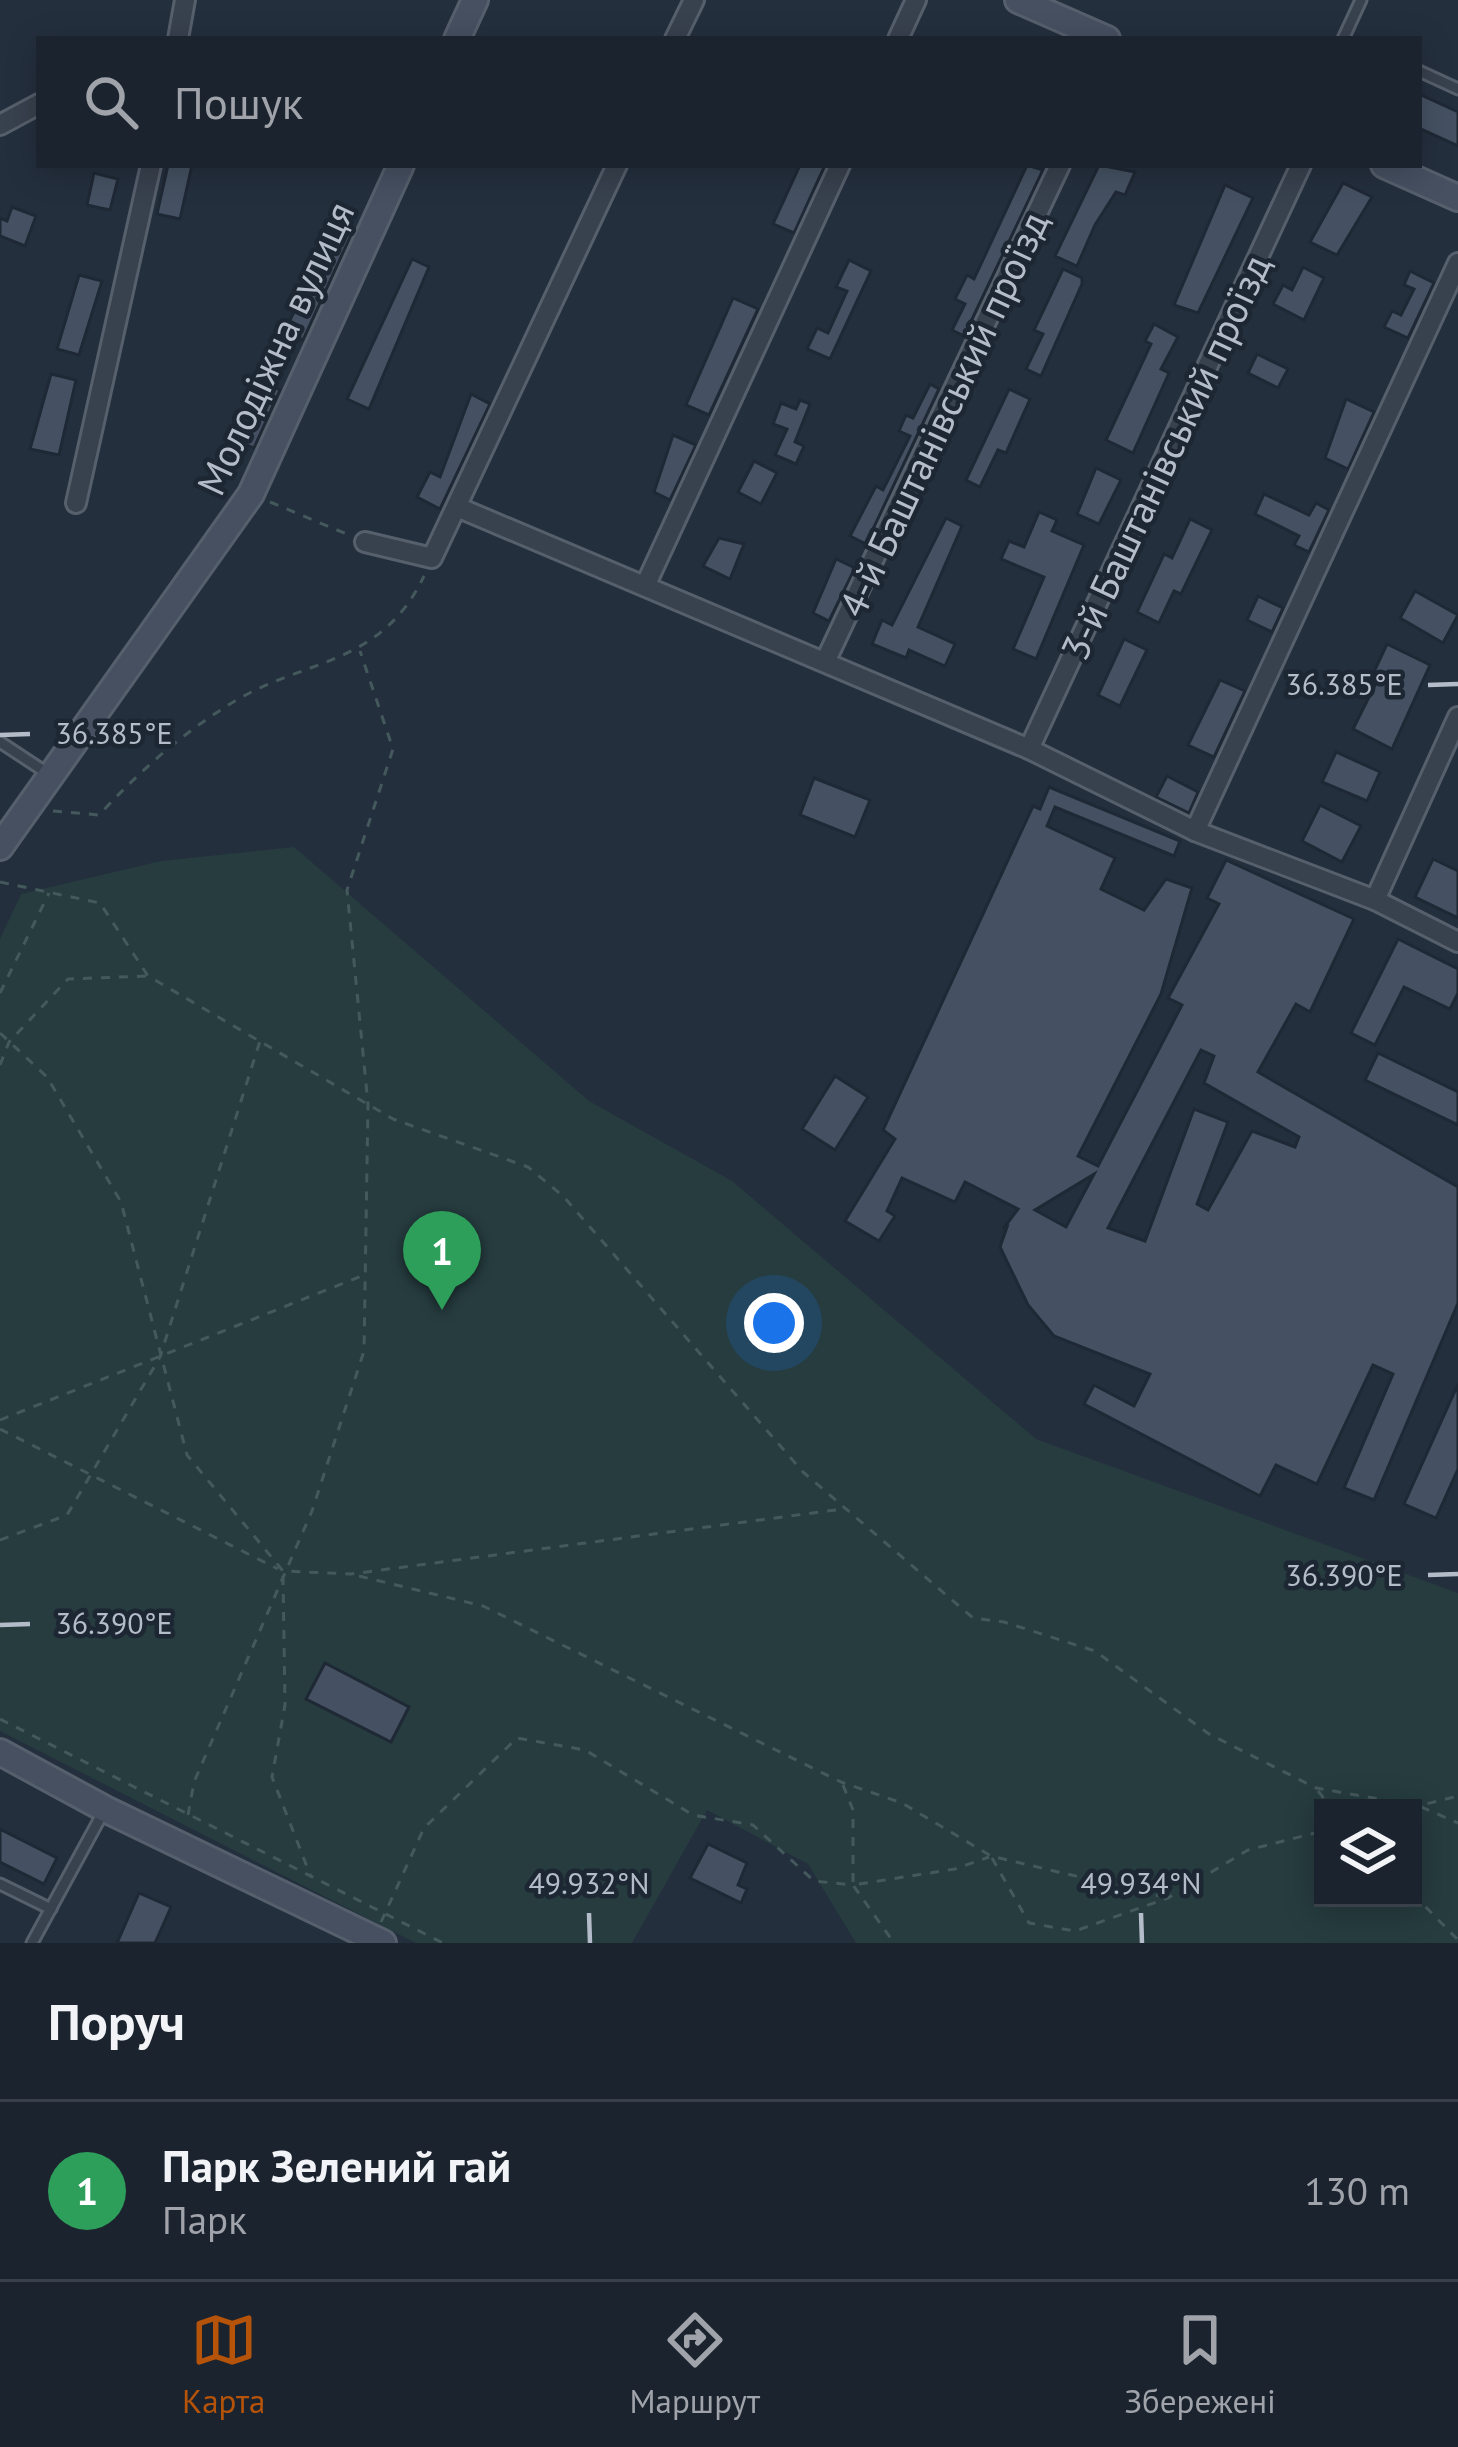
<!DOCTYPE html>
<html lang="uk">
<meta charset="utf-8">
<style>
:root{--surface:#1b232e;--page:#242b36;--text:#f1f3f6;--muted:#a0a4aa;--line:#39404a;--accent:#b45309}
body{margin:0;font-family:"PT Sans",sans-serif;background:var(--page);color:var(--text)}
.controls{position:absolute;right:36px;bottom:36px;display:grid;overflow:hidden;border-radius:0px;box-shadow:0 6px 30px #0003}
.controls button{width:108px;height:108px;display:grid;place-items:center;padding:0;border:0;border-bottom:3px solid var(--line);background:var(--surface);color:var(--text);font:60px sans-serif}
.you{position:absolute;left:774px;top:1323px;width:42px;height:42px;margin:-30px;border:9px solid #fff;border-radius:50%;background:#1a73e8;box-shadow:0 0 0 18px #1a73e833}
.badge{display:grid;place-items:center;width:78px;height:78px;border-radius:50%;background:var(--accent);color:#fff;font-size:39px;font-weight:700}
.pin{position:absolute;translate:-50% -99px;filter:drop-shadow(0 3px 6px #0008)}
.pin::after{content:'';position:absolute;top:63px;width:42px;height:36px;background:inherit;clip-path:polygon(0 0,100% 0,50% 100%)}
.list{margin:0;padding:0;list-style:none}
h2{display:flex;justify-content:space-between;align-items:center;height:156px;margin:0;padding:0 48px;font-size:51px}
h2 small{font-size:39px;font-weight:400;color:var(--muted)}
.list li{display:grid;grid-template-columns:78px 1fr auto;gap:36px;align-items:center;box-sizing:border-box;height:180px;padding:0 48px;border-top:3px solid var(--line)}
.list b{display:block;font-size:45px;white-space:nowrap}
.list p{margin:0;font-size:39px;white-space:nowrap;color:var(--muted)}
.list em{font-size:39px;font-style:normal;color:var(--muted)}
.icon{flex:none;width:66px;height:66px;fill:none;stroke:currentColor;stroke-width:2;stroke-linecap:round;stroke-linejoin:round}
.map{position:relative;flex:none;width:1458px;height:1943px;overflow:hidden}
.search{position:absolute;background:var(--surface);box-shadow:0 6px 30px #0003;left:36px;right:36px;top:36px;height:132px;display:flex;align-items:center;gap:30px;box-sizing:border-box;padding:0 42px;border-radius:0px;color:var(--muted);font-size:45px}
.sheet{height:336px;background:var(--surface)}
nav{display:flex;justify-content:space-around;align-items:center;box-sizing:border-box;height:168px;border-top:3px solid var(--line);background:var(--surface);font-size:33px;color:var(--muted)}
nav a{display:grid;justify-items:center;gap:6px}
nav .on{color:var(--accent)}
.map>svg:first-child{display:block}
</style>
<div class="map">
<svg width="1458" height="1943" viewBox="0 0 1458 1943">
<rect width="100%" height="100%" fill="#242f3e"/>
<path fill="#263c3f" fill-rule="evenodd" d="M294,847L589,1101L732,1181L1036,1439L1458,1593V1943H856L808,1864L707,1810L632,1943H416L0,1731V939L21,894L161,861ZM1323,1808H1413V1898H1323Z"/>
<g fill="#455162" stroke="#1f2835" stroke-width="3" fill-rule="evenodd">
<polygon points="1419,94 1458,112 1458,146 1419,128"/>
<polygon points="168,165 192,165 180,219 157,214"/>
<polygon points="800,165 825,165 794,233 773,224"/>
<polygon points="1027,165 1043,170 964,336 952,330 965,304 955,299 967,275 974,279"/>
<polygon points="1099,165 1135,172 1125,195 1116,192 1095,225 1077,266 1055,256"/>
<polygon points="94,173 118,179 110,210 87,205"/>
<polygon points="1343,183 1372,197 1337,255 1310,242"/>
<polygon points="1225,185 1253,198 1198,313 1174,305"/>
<polygon points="12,207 36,216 25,246 0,236 0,218 7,221"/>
<polygon points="332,224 352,233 303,340 284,332 296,308 301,311 330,249 323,246"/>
<polygon points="412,259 429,267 369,409 347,399"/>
<polygon points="849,260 871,271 830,359 807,349 817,328 828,333 847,291 836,287"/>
<polygon points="1303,267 1324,278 1304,320 1273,304 1283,285 1292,290"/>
<polygon points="1063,269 1082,278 1082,284 1041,376 1026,369 1043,334 1034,330"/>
<polygon points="1410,271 1434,283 1408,338 1384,327 1392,311 1401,315 1414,289 1404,285"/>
<polygon points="79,275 102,281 79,355 57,349"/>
<polygon points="733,298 758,309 709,415 686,405"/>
<polygon points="1154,324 1178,337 1161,369 1169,373 1133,453 1106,440 1151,344 1145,341"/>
<polygon points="1257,354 1288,369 1278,388 1248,373"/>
<polygon points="51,374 76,380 59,455 30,449"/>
<polygon points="266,383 280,390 254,448 245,444"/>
<polygon points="930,384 939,389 866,544 850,536 876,486 883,490 910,436 899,431 906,415 913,418"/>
<polygon points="1009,389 1030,399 1006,453 998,450 980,487 966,480"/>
<polygon points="471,394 490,404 440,509 417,497 430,472 440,477"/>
<polygon points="1346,399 1374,412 1348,469 1325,458"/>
<polygon points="800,400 810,404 795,442 804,446 796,464 775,455 787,429 773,424 781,403 796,409"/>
<polygon points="673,435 696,445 670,500 654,492"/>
<polygon points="754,461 777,473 761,504 738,492"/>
<polygon points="1096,468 1121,480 1099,524 1077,514"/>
<polygon points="1264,494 1309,515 1316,503 1329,510 1309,552 1294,545 1299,536 1255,514"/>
<polygon points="1039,512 1057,520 1052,531 1084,545 1036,659 1013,649 1044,577 1001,559 1009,541 1024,547"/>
<polygon points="946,518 962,526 918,627 955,644 945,666 909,650 906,658 872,644 882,620 892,625"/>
<polygon points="1190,519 1212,530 1181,594 1174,591 1159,623 1137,612 1164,554 1172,558"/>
<polygon points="719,538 744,544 730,579 703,566"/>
<polygon points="836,559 855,568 829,621 813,613"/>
<polygon points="1415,591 1458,615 1443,643 1400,618"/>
<polygon points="1258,596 1283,608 1272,632 1247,620"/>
<polygon points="1124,639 1147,650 1120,706 1098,695"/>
<polygon points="1387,644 1430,665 1392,749 1353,729 1378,679 1372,676"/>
<polygon points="1220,680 1245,691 1214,757 1188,745"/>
<polygon points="1336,752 1380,772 1367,801 1322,782"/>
<polygon points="1167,776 1198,792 1189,813 1156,797"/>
<polygon points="814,778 870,800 855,837 800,815"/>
<path d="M1049,787L1180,841L1174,856L1055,807L1047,826L1115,858L1101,889L1144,910L1166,879L1192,888L1161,994L1078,1156L1098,1166L1182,1005L1168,998L1219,904L1207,898L1226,860L1354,919L1310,1012L1296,1004L1258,1072L1458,1187V1303L1374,1500L1344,1488L1393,1374L1373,1365L1317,1484L1276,1465L1260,1496L1084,1404L1094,1385L1134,1406L1150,1374L1054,1336L1028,1305L1000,1247L1007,1227L1003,1229L1018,1209L965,1182L955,1202L902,1178L887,1211L895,1216L879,1241L845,1221L895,1139L883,1130L1033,806L1040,809ZM1201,1050L1214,1056L1204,1083L1299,1137L1295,1147L1252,1131L1208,1210L1197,1204L1228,1122L1194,1109L1145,1241L1108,1228ZM1094,1174L1066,1227L1035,1210Z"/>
<polygon points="1320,805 1361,826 1342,862 1302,841"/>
<polygon points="1433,859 1458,871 1458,918 1415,897"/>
<polygon points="1398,939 1458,969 1458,993 1450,1009 1404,987 1375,1045 1351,1033"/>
<polygon points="1378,1053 1458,1092 1458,1125 1365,1080"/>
<polygon points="835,1076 868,1097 835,1150 802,1129"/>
<polygon points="1458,1384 1458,1469 1436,1518 1404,1504"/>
<polygon points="325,1663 409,1707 391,1742 306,1699"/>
<polygon points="0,1829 57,1858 44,1884 0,1862"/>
<polygon points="708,1844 747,1863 738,1885 747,1889 741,1903 690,1878"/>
<polygon points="139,1893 171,1907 155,1943 117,1943"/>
</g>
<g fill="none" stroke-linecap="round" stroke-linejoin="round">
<g stroke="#565f6c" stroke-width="15">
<g id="lane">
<polyline points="1343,39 1361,0"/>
<polyline points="1419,71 1458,89"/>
<polyline points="0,742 47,773"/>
<polyline points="0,1884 51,1909"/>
<polyline points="32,1943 105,1809"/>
</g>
</g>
<g stroke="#565f6c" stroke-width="24">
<g id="street">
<polyline points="178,39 185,0"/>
<polyline points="675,39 694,0"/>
<polyline points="898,39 916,0"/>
<polyline points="0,125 39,104"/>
<polyline points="76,503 151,165"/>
<polyline points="457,507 1029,749 1195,831 1375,900 1458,942"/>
<polyline points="365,542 432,558 617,165"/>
<polyline points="646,584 840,165"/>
<polyline points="825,662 1060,165"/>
<polyline points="1029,749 1301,165"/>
<polyline points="1195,831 1458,263"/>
<polyline points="1375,900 1458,717"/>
</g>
</g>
<g stroke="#565f6c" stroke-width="30">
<g id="secondary">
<polyline points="1018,0 1107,39"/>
<polyline points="457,39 475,0"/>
<polyline points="1384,165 1458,198"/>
<polyline points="0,847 251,494 401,165"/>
<polyline points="0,1752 105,1809 383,1943"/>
</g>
</g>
<g stroke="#44595c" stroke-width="3" stroke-dasharray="9 9" stroke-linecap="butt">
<polyline points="270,502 349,535"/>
<path d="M53,811L99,815C141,770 182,733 235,701C307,658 381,666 424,576"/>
<polyline points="0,882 100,903 148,976 393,1119 528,1167 563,1196 803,1472 973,1618 1004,1622 1095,1651 1209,1734 1316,1788 1419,1806 1458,1823"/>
<polyline points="0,993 49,893"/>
<polyline points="0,1033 47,1077 121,1202 187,1455 283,1571 351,1574 843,1509"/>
<polyline points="0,1065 9,1042 68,979 147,976"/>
<polyline points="0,1420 364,1275"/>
<polyline points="0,1429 278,1569"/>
<polyline points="0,1540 67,1515 160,1357 260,1041"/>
<polyline points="283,1576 285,1705 272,1777 311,1877"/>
<polyline points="359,1576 483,1606 841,1782 902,1803 991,1856 1168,1898"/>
<polyline points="0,1719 443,1943"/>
<polyline points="843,1785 853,1810 853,1885 955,1869 989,1857"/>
<polyline points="1318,1791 1332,1808"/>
<polyline points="1410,1808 1458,1796"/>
<polyline points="188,1815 194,1782 312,1511 364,1351 368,1104 347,890 393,749 360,651"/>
<polyline points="992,1858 1029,1923 1075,1931 1168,1898 1248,1850 1323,1831"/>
<polyline points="1413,1894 1458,1940"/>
<polyline points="381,1922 424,1828 517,1738 585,1750 693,1815 753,1825 814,1881 853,1885 894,1943"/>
</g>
<use href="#lane" stroke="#38414e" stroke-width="9"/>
<use href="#street" stroke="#38414e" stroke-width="18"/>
<use href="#secondary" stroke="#465061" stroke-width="24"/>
</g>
<path fill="none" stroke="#b4bcc9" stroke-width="4.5" d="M1428,685L1458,684M0,735L30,734M1428,1575L1458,1574M0,1625L30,1624M589,1913L590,1943M1141,1913L1142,1943"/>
<g text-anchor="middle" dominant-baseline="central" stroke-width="9" stroke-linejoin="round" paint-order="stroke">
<g font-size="39" fill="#b4bcc9" stroke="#1d2633">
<text transform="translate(275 348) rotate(-65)">Молодіжна вулиця</text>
<text transform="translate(943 414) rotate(-65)">4-й Баштанівський проїзд</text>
<text transform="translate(1165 457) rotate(-65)">3-й Баштанівський проїзд</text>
</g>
</g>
<g font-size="30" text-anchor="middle" fill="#b4bcc9" stroke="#1d2633" stroke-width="9" stroke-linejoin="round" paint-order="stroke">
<text x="1344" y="695">36.385°E</text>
<text x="114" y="744">36.385°E</text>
<text x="1344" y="1586">36.390°E</text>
<text x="114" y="1634">36.390°E</text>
<text x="589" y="1894">49.932°N</text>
<text x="1141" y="1894">49.934°N</text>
</g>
</svg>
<div class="controls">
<button><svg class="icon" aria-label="layers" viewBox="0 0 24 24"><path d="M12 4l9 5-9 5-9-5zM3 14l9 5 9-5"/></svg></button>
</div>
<div class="you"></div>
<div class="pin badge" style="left:442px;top:1310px;background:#2e9e5b">1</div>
<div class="search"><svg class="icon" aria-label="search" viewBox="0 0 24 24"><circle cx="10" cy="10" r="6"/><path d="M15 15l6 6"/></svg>Пошук</div>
</div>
<section class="sheet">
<h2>Поруч<small></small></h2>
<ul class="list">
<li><span class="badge" style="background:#2e9e5b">1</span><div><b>Парк Зелений гай</b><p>Парк</p></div><em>130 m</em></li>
</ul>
</section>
<nav>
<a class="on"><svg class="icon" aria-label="map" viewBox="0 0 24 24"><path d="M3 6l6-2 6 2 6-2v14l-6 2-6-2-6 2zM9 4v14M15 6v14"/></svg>Карта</a>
<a><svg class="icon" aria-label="directions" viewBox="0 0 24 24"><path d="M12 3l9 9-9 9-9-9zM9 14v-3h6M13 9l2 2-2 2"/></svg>Маршрут</a>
<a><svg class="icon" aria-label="saved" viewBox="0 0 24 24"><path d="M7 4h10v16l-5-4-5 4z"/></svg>Збережені</a>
</nav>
